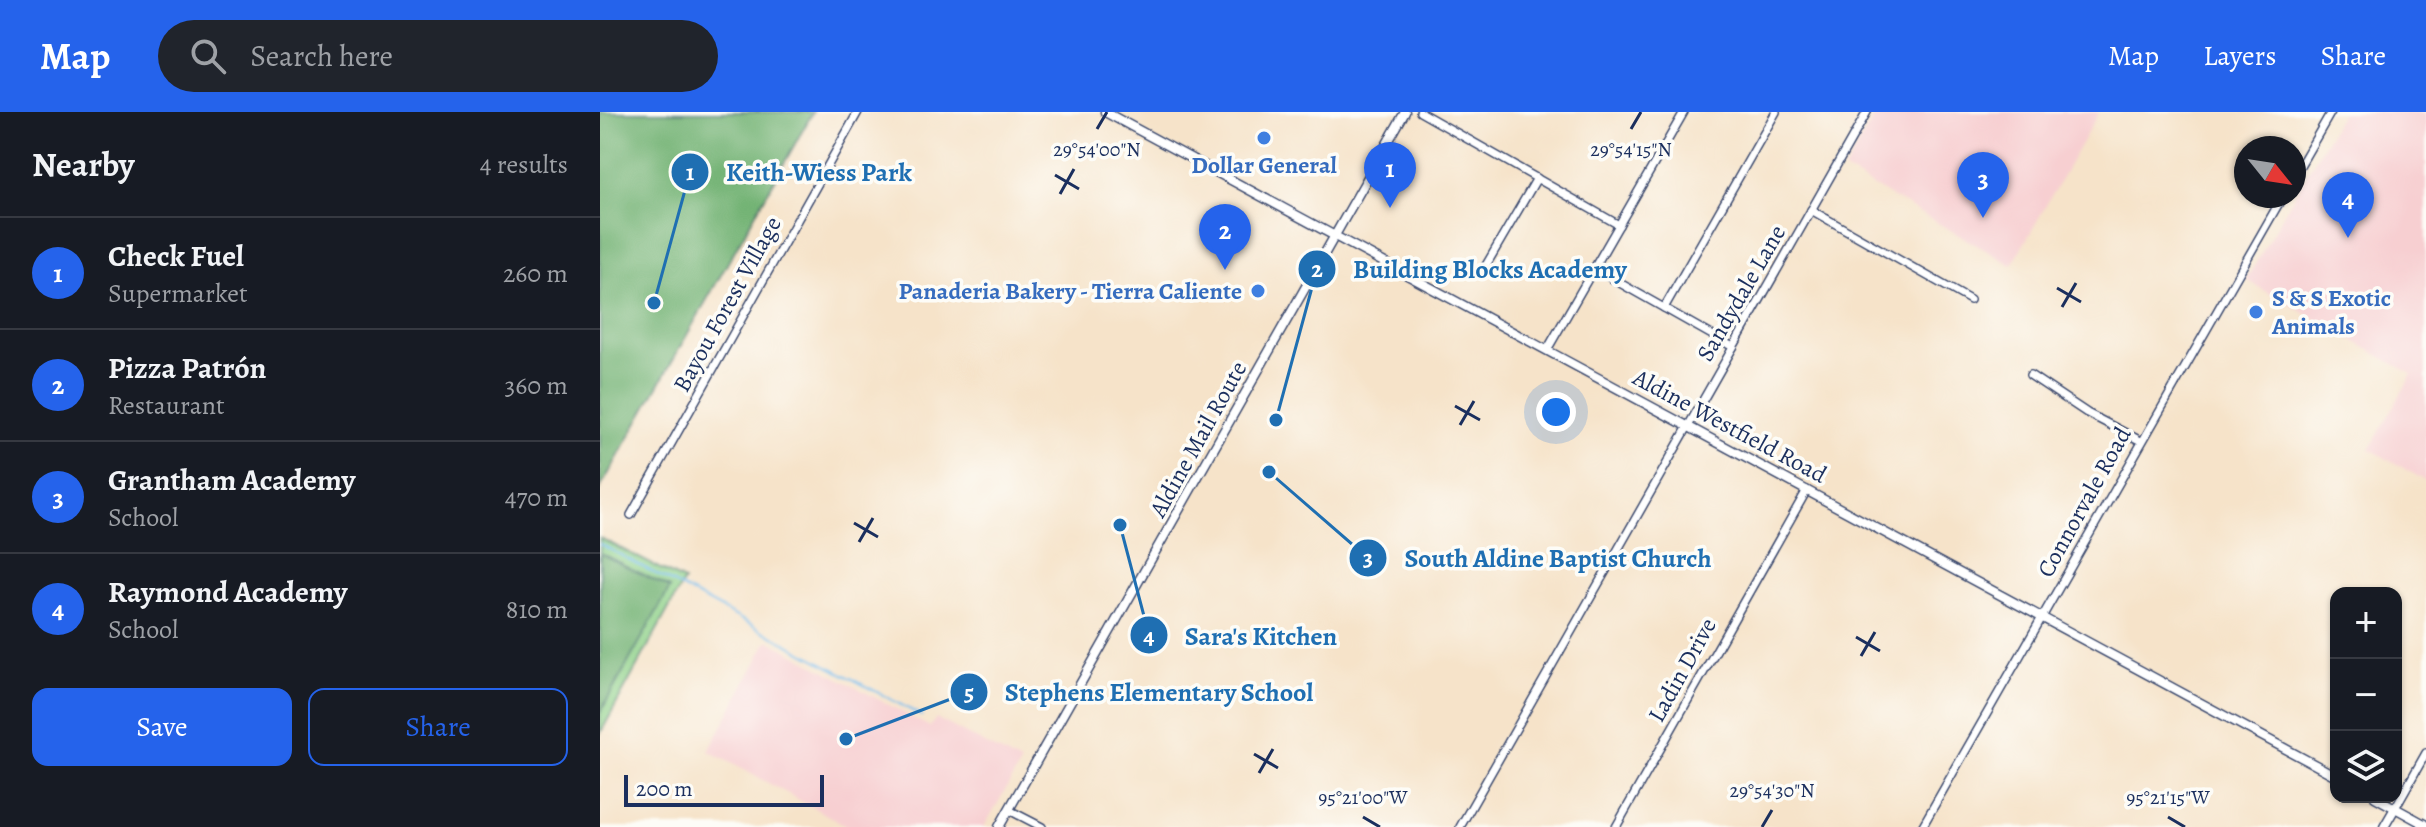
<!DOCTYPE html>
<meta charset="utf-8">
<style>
:root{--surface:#171b24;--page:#20242c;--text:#f1f3f6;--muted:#9ea1a6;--line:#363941;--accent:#2563eb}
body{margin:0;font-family:Alegreya,serif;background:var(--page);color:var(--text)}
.controls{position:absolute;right:24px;bottom:24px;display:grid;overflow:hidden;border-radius:16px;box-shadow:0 2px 6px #0004}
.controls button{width:72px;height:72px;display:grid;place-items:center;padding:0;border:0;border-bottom:2px solid var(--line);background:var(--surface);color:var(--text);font:40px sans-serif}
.compass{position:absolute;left:1634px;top:24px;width:72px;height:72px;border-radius:50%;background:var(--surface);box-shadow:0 2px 6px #0004;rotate:120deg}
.scale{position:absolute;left:24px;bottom:20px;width:200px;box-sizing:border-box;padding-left:8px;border:4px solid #1b2f5e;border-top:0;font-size:22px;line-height:28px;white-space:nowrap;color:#1b2f5e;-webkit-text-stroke:6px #fdfcf7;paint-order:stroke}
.you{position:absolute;left:956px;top:300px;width:28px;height:28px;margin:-20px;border:6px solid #fff;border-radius:50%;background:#1a73e8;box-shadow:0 0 0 12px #1a73e833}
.badge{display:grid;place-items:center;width:52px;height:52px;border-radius:50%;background:var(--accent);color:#fff;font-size:26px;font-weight:700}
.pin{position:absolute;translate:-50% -66px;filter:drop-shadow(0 2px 4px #0008)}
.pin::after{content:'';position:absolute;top:42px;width:28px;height:24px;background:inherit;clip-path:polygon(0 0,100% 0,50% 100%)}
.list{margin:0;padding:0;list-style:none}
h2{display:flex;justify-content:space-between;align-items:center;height:104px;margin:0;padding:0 32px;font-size:34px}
h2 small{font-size:26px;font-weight:400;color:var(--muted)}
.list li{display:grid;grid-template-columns:52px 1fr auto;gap:24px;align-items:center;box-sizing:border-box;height:112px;padding:0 32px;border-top:2px solid var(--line)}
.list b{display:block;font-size:30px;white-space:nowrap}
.list p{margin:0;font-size:26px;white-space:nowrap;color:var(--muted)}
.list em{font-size:26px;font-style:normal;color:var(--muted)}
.actions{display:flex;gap:16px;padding:24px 32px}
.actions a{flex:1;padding:18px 0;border:2px solid var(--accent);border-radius:16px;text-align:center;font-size:28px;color:var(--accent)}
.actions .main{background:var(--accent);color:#fff}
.icon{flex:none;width:44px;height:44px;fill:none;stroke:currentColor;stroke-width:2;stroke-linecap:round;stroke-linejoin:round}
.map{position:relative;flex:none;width:1826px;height:715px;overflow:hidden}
header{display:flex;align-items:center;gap:48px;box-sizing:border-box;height:112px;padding:0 40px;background:var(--accent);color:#fff}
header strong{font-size:38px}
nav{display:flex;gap:44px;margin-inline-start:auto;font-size:28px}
.search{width:560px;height:72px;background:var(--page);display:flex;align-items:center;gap:20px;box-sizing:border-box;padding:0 28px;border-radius:44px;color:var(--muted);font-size:30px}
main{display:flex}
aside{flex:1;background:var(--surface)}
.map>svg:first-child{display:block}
</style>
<header>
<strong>Map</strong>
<div class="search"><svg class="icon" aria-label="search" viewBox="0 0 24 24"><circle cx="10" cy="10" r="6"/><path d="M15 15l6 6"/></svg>Search here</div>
<nav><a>Map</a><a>Layers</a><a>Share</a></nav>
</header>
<main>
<aside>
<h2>Nearby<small>4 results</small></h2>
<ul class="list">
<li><span class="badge">1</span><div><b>Check Fuel</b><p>Supermarket</p></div><em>260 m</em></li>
<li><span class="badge">2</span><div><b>Pizza Patrón</b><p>Restaurant</p></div><em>360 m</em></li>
<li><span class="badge">3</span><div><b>Grantham Academy</b><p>School</p></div><em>470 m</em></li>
<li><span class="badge">4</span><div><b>Raymond Academy</b><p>School</p></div><em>810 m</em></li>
</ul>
<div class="actions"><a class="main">Save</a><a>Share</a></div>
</aside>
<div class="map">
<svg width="1826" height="715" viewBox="0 0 1826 715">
<rect width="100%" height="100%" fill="#fdfcf7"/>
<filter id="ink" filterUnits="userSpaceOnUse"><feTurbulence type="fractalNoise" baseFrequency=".0125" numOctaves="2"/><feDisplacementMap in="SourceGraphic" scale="16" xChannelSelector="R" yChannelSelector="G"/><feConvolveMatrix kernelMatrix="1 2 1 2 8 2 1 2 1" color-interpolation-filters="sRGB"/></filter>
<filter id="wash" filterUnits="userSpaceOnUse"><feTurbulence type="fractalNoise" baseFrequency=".006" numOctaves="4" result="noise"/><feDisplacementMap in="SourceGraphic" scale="32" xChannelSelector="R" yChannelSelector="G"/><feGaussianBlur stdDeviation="1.8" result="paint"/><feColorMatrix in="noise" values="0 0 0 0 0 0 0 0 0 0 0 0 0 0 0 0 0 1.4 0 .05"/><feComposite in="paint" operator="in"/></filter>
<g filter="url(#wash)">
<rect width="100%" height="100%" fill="#f6e3c9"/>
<g fill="#f7cfd1">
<polygon points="1277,0 1499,0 1412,153 1244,58"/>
<polygon points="1742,0 1826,0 1826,369 1770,337 1812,262 1646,168"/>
<polygon points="168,528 330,615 336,606 421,651 384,715 249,715 109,639"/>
</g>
<polygon fill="#8fd189" stroke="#558074" stroke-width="2" points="0,426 84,469 0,622"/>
<g fill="#73b375" stroke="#47716a" stroke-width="2">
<polygon points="0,0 213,0 0,377"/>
<polygon points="0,441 70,476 0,601"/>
</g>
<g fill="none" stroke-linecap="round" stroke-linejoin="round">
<polyline stroke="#74bcec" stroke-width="2" points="0,432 322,604"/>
</g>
</g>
<g filter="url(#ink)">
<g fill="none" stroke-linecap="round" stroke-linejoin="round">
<g stroke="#3c4a6e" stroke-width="10">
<g id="minor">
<polyline points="820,0 1019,113"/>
<polyline points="1694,64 1731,0"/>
<polyline points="1211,98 1370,188"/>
<polyline points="885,155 937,66"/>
<polyline points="995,157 1133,235"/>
<polyline points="1064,196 1176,0"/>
<polyline points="947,238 1084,0"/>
<polyline points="1430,263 1487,301 1541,329"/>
<polyline points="31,403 258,0"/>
<polyline points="1795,696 1826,641"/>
<polyline points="409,698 442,715"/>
<polyline points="860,715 1267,0"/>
<polyline points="1016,715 1207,378"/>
<polyline points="1322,715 1683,84"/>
</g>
</g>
<g stroke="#3c4a6e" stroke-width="11">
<g id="major">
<polyline points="505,0 1736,664"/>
<polyline points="1775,685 1826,713"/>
<polyline points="399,715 805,0"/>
<polyline points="1784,715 1795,696"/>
</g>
</g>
<use href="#minor" stroke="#fff" stroke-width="7"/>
<use href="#major" stroke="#fff" stroke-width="8"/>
</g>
</g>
<path fill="none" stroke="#1b2f5e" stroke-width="3" d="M497,17L507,0M1031,17L1041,0M455,63L479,77M460,82L474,57M1457,176L1481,190M1462,195L1476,171M855,294L880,308M860,313L874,289M254,411L278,425M259,430L273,406M1256,525L1280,539M1261,544L1275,520M654,642L678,656M659,661L673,637M763,705L780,715M1568,705L1585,715M1162,715L1172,698"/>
<g fill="#3f7fe0" stroke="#fdfcf7" stroke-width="3">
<circle cx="664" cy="26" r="8"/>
<circle cx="658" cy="179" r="8"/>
<circle cx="1656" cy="200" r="8"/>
</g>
<g text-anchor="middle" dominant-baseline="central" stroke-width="7" stroke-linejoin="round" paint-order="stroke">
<g font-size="24" font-weight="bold" fill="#366cbe" stroke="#fdfcf7">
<text x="664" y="53">Dollar General</text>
<text x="642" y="179" text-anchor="end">Panaderia Bakery - Tierra Caliente</text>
<text x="1672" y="186" text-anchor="start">S &amp; S Exotic<tspan x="1672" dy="28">Animals</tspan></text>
</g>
<g font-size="24" fill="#1b2f5e" stroke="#fdfcf7">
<text transform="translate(1141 181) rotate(-60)">Sandydale Lane</text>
<text transform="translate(127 192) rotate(-61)">Bayou Forest Village</text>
<text transform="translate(1130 314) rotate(28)">Aldine Westfield Road</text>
<text transform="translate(598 327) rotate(-61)">Aldine Mail Route</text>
<text transform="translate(1484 390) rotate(-61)">Connorvale Road</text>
<text transform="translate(1082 558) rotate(-61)">Ladin Drive</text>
</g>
</g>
<g font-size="20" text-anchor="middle" fill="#1b2f5e" stroke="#fdfcf7" stroke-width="7" stroke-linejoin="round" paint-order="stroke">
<text x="497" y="44">29°54'00"N</text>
<text x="1031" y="44">29°54'15"N</text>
<text x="1172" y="685">29°54'30"N</text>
<text x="763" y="692">95°21'00"W</text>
<text x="1568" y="692">95°21'15"W</text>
</g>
<path fill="none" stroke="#1f6fb2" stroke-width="3" d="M54 191L90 60M676 308L717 157M669 360L768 446M520 413L549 523M246 627L369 580"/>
<g fill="#1f6fb2" stroke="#fdfcf7" stroke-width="3">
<circle cx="54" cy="191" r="8"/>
<circle cx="676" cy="308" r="8"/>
<circle cx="669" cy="360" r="8"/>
<circle cx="520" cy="413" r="8"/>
<circle cx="246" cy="627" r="8"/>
<circle cx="90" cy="60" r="20"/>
<circle cx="717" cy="157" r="20"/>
<circle cx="768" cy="446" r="20"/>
<circle cx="549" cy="523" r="20"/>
<circle cx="369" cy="580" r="20"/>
</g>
<g font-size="24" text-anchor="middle" font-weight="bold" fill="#fff">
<text x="90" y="68">1</text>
<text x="717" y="165">2</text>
<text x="768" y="454">3</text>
<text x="549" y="532">4</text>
<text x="369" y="588">5</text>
</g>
<g font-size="26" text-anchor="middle" font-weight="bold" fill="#1f6fb2" stroke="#fdfcf7" stroke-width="7" stroke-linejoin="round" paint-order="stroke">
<text x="219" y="69">Keith-Wiess Park</text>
<text x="890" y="166">Building Blocks Academy</text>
<text x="958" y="455">South Aldine Baptist Church</text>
<text x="661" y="533">Sara's Kitchen</text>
<text x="559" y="589">Stephens Elementary School</text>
</g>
</svg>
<div class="controls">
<button>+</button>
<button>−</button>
<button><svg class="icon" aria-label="layers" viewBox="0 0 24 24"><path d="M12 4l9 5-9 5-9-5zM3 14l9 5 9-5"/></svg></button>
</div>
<svg class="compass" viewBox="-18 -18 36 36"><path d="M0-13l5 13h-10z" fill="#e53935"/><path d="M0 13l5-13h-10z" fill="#9ea1a6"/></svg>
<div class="scale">200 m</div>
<div class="you"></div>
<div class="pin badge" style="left:790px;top:96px">1</div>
<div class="pin badge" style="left:625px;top:158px">2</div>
<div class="pin badge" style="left:1383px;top:106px">3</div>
<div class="pin badge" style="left:1748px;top:126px">4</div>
</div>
</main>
